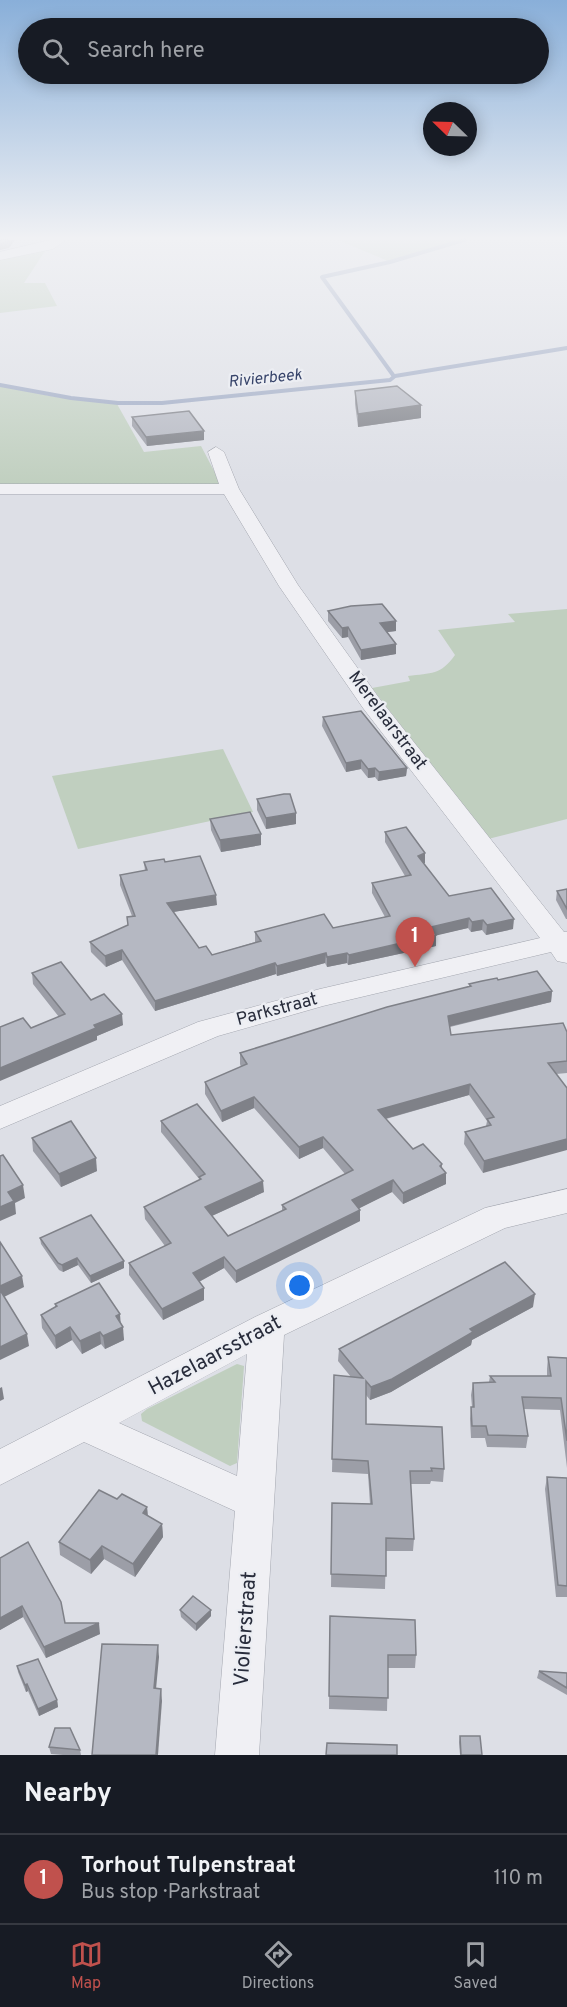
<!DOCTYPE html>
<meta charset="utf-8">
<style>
:root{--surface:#171b24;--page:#20242c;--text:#f1f3f6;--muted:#9ea1a6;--line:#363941;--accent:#c0514d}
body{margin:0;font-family:Overpass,sans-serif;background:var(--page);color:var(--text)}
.compass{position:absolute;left:423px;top:102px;width:54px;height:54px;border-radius:50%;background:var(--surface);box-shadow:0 3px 15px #0003;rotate:293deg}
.you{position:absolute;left:300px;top:1286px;width:21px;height:21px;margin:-15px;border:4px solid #fff;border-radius:50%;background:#1a73e8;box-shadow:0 0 0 9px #1a73e833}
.badge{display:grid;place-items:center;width:39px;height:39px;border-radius:50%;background:var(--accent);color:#fff;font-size:20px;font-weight:700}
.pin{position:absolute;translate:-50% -50px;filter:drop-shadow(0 2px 3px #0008)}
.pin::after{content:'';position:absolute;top:32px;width:21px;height:18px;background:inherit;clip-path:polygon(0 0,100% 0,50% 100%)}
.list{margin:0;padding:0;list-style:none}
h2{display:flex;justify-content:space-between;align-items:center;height:78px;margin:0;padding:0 24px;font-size:26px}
h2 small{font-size:20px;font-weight:400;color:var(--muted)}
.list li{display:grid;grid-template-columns:39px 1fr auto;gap:18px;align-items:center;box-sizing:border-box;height:90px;padding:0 24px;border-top:2px solid var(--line)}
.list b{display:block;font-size:22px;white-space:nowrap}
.list p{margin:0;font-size:20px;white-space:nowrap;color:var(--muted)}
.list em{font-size:20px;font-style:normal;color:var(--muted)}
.icon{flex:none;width:33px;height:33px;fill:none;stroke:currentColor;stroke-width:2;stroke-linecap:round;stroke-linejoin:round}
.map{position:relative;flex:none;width:567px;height:1755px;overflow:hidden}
.search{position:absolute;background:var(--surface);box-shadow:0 3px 15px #0003;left:18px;right:18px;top:18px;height:66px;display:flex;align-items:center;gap:15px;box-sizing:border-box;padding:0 21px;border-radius:33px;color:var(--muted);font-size:22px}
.sheet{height:168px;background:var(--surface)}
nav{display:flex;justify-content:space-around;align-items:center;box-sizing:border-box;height:84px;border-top:2px solid var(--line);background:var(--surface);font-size:16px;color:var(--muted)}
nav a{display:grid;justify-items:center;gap:3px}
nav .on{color:var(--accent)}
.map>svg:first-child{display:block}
</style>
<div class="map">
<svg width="567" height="1755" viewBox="0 0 567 1755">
<rect width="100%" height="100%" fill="#dddfe6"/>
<g fill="#c0cfbf">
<polygon points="338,240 460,240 388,261"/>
<polygon points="47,248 24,283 45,283 57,306 0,313 0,257"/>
<polygon points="0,386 56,397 117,404 144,452 201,446 222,486 0,486"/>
<path d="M567,609V819L488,839L372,688L410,681L408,676C431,673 441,675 455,655L438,630L515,622L508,614Z"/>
<polygon points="223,749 253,812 78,849 52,776"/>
<polygon points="237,1364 244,1366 237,1463 230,1466 142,1421 141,1414 147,1409"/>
</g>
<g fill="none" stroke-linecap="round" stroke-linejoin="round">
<g stroke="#9ba7c2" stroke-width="4">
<polyline points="393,375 322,277 390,262 464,240"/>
<polyline points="0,385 71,398 118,403 162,403 390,380 395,376 567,348"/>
</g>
<g stroke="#a3a6af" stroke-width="1">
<g id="street">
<polygon points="50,240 66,240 53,249 0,260 0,252"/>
<polygon points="216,447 224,452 239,489 298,585 379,698 564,932 567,932 567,963 557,961 551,952 323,1006 218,1036 0,1129 0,1106 198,1022 320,989 540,938 363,708 279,586 224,494 0,494 0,484 219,484 208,452"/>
<path d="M567,1189V1213L505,1228L284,1335L259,1755H215L235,1511L84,1442L0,1485V1449L255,1317L485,1208ZM247,1354L237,1476L119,1423Z"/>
</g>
</g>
<use href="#street" fill="#f0f0f4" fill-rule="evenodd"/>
</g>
<g fill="#9c9ea7">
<polygon points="355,391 421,405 421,418 358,427 355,404"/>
<polygon points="132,417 204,440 147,446 132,426"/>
<polygon points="328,611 396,631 387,632 396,644 396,654 361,660 348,637 342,638 328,621"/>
<polygon points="323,717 407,768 406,776 378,781 375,777 368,778 361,769 346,772 322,726"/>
<polygon points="257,799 296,813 296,824 266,829 257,810"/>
<polygon points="210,819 261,845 221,852 211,830"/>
<polygon points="385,832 425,863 423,863 449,896 513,929 486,935 482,930 471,932 468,928 436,935 436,946 348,965 347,963 327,967 325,963 277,976 276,974 155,1011 122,960 106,967 91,952 90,942 128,925 132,916 120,885 120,875 145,871 144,862 165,862 217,905 173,912 199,948 212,955 255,942 255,932 333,928 385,917 372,893 372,883 405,876 385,842"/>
<polygon points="567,889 567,919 566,919 556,900 557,891"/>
<polygon points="32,973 91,1000 123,1025 97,1036 97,1040 31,1028 59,1017 33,984"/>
<polygon points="498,980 552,991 551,1002 450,1027 451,1035 567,1032 567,1073 556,1074 483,1173 464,1144 465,1132 486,1126 487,1121 469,1095 386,1119 413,1149 442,1167 446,1184 403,1204 392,1192 359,1208 360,1221 236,1283 224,1268 199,1282 204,1288 204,1300 163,1320 129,1275 129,1263 165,1246 145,1219 144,1207 200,1180 161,1132 161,1121 264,1192 212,1216 228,1236 282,1211 282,1205 345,1174 323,1148 299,1159 254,1108 222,1122 205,1094 205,1082 241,1067 240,1064 240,1053 469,987 469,984"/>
<polygon points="32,1138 97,1171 61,1187 33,1151"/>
<polygon points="40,1238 124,1261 124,1268 91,1283 78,1265 63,1272 59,1270 41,1244"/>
<polygon points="55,1304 120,1314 120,1323 124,1340 105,1349 101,1344 82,1354 72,1340 56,1349 42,1328 41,1315 55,1307"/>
<polygon points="533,1307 472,1340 471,1345 391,1392 370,1400 366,1395 366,1424 444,1469 443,1482 431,1481 430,1484 410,1484 414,1539 413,1551 386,1551 385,1589 331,1587 332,1503 370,1504 368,1474 332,1472 334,1375 351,1377 338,1361 339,1349"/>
<polygon points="548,1357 567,1358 567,1468 560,1410 524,1409 528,1436 526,1448 487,1447 485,1438 471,1438 470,1419 471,1407 472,1407 471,1395 473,1383 489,1382 490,1376 547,1376 547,1369"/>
<polygon points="547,1477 567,1478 567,1597 556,1597 545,1489"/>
<polygon points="117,1499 147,1507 148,1516 162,1524 163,1537 135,1577 104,1559 91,1574 60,1555 59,1542"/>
<polygon points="0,1558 65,1623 100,1634 46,1658 23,1617 0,1630"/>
<polygon points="180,1610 211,1610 211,1616 196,1631 181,1617"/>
<polygon points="330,1616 416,1655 415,1668 388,1668 387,1711 329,1709"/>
<polygon points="17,1666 57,1700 58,1707 39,1716 28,1691 26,1692 18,1672"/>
<polygon points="539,1671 567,1673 567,1695 537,1678"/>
<polygon points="460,1736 482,1755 460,1755 459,1742"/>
<polygon points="49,1747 80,1750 81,1755 63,1755 51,1754"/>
</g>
<g fill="#7f8188">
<polygon points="9,240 15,240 9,248 0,250 0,244"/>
<polygon points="421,405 421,418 358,427 358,414"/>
<polygon points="204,431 204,440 147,446 146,437"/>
<polygon points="396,621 396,631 380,633 380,623"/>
<polygon points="348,627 348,637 342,638 342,628"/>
<polygon points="396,644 396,654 361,660 361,650"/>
<polygon points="361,760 361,769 346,772 346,763"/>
<polygon points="375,768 375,777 368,778 368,769"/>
<polygon points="407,768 406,776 378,781 379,772"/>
<polygon points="296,813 296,824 266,829 266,818"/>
<polygon points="261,834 261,845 221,852 220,840"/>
<polygon points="425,853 425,863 417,866 418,856"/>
<polygon points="216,895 217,905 167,913 167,903"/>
<polygon points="469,918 468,928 430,937 431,927"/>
<polygon points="514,919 513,929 486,935 487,925"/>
<polygon points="483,920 482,930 471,932 472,922"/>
<polygon points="436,935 436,946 348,965 349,955"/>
<polygon points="122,950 122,960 106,967 105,956"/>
<polygon points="326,953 325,963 277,976 277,966"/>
<polygon points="347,953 347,963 327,967 327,957"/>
<polygon points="275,963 276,974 155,1011 155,1001"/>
<polygon points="552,991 551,1002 447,1027 448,1016"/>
<polygon points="122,1014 123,1025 97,1036 97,1040 0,1081 0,1068 94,1025"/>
<polygon points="470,1084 469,1095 377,1121 378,1110"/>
<polygon points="254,1097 254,1108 222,1122 221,1111"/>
<polygon points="323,1137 323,1148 299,1159 299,1147"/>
<polygon points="567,1139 567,1150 483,1173 484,1161"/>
<polygon points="96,1158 97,1171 61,1187 59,1174"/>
<polygon points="442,1164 441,1175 446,1173 446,1184 403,1204 403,1193"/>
<polygon points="393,1180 392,1192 352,1212 352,1200"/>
<polygon points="263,1181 264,1192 205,1219 205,1207"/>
<polygon points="23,1185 25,1198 15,1203 16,1214 0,1221 0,1207 8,1192"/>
<polygon points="360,1210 360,1221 236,1283 236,1271"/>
<polygon points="224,1257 224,1268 193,1285 193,1273"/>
<polygon points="77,1258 78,1265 63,1272 62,1265"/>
<polygon points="124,1261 124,1268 91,1283 90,1276"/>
<polygon points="22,1276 24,1287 0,1299 0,1286"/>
<polygon points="204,1288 204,1300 163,1320 162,1309"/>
<polygon points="535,1294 533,1307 472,1340 471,1345 391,1392 370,1400 371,1387 470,1329"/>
<polygon points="120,1314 121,1327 116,1316"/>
<polygon points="70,1327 72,1340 56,1349 55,1336"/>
<polygon points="123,1327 124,1340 105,1349 103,1336"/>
<polygon points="100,1332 101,1344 82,1354 80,1341"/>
<polygon points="27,1334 29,1346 0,1360 0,1347"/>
<polygon points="2,1387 4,1399 0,1401 0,1388"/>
<polygon points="147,1507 148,1521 143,1513"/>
<polygon points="162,1524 163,1537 135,1577 133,1564"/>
<polygon points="102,1546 104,1559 91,1574 90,1560"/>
<polygon points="22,1606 23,1617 0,1630 0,1618"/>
<polygon points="211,1610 211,1616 196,1631 196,1624"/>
<polygon points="99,1623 100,1634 46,1658 44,1647"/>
<polygon points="158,1645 159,1657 155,1700 154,1688"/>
<polygon points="27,1684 28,1691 26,1692 25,1685"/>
<polygon points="161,1689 162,1701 158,1755 156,1755"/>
<polygon points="57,1700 58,1707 39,1716 38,1709"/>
</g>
<g fill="#b5b8c2" stroke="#7f8188" stroke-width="1.5">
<polygon points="0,240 9,240 0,244"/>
<polygon points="397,386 421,405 358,414 355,391"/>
<polygon points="189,411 204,431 146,437 132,417"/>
<polygon points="382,604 396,621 380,623 396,644 361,650 348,627 342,628 328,611 351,606"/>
<polygon points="361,711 407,768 379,772 375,768 368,769 361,760 346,763 323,717"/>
<polygon points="284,794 290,794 296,813 266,818 257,799"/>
<polygon points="250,812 261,834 220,840 210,819"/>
<polygon points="406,827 425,853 418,856 449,896 491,888 514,919 487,925 483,920 472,922 469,918 431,927 436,935 349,955 347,953 327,957 326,953 277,966 275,963 155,1001 122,950 105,956 90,942 128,925 127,917 135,916 120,875 147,870 144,862 164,859 165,862 200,856 216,895 167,903 199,948 206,946 212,955 261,941 255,932 324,914 333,928 390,916 372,883 411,875 385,832"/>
<polygon points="567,889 567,909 557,891"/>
<polygon points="61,962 91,1000 104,994 122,1014 94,1025 96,1028 0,1068 0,1027 23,1018 31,1028 65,1014 32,973"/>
<polygon points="537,971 552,991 448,1016 451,1035 563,1023 567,1032 567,1061 548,1063 567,1088 567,1139 484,1161 465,1132 491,1125 487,1119 494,1117 470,1084 378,1110 413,1149 423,1144 442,1164 440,1166 446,1173 403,1193 393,1180 352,1200 360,1210 236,1271 224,1257 193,1273 204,1288 162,1309 129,1263 171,1243 144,1207 201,1179 199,1177 205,1174 161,1121 197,1104 263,1181 205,1207 228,1236 286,1209 282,1205 353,1170 323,1137 299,1147 254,1097 221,1111 205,1082 247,1064 240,1053 387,1007 471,986 469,984 482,981 497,978 498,980"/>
<polygon points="71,1121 96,1158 59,1174 32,1138"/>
<polygon points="3,1155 23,1185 8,1192 14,1201 0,1207 0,1156"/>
<polygon points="91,1215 124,1261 90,1276 77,1258 62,1265 58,1263 40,1238"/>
<polygon points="0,1242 22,1276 0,1286"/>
<polygon points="505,1262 535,1294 470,1329 473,1332 392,1379 371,1387 366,1381 366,1424 442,1427 444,1469 431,1468 432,1471 410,1471 414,1539 386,1538 386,1576 331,1574 332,1503 372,1504 368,1461 332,1459 334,1375 363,1378 339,1349"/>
<polygon points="99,1283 120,1314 116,1316 123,1327 103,1336 100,1332 80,1341 70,1327 55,1336 41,1315 57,1306 55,1304"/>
<polygon points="0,1290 27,1334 0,1347"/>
<polygon points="548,1357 567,1358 567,1441 561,1398 522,1397 528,1436 488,1435 486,1426 472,1426 471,1407 474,1407 473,1383 495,1382 490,1376 551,1376"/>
<polygon points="547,1477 567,1478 567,1586 558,1585"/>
<polygon points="99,1490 117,1499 122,1494 147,1507 143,1513 162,1524 133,1564 102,1546 90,1560 59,1542"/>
<polygon points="28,1542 61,1602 65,1623 99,1623 44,1647 22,1606 0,1618 0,1558"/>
<polygon points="193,1596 211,1610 196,1624 180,1610"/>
<polygon points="330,1616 415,1620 416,1655 388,1655 388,1698 329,1696"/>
<polygon points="102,1644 158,1645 154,1688 161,1689 156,1755 92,1755"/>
<polygon points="38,1659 57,1700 38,1709 27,1684 25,1685 17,1666"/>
<polygon points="539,1671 567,1673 567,1688"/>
<polygon points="55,1728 70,1728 80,1750 49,1747"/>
<polygon points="460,1736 480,1736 482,1755 461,1755"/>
<polygon points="327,1743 397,1745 397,1755 326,1755"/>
</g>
<linearGradient id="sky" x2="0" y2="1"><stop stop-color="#89afd9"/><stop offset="0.49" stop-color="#f0f1f4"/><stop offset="1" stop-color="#f0f1f4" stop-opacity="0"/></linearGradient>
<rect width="567" height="486" fill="url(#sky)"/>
<g text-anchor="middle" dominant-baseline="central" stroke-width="4.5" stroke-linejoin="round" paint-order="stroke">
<g font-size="16" font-style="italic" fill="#37446a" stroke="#eceef3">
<text transform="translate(265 379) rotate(-6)">Rivierbeek</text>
</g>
<g font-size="18" fill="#282c3b" stroke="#eceef3">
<text transform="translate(387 721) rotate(53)">Merelaarstraat</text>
<text transform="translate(277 1010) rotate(-15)">Parkstraat</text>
</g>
<g font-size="21" fill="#282c3b" stroke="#eceef3">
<text transform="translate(215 1356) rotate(-28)">Hazelaarsstraat</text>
<text transform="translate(246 1629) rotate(-86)">Violierstraat</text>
</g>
</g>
</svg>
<svg class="compass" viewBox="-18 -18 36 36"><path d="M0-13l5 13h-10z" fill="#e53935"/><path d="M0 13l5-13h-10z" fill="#9ea1a6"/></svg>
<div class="you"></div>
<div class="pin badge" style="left:415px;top:967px">1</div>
<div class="search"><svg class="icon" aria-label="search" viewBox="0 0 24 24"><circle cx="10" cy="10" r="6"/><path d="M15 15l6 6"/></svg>Search here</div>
</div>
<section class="sheet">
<h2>Nearby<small></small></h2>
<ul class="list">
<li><span class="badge">1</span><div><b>Torhout Tulpenstraat</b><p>Bus stop · Parkstraat</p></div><em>110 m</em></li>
</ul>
</section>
<nav>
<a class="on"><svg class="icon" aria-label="map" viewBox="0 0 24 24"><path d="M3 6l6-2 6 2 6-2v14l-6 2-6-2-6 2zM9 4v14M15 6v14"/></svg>Map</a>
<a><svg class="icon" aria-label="directions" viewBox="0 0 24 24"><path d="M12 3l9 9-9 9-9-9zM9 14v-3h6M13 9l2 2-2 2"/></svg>Directions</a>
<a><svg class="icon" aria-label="saved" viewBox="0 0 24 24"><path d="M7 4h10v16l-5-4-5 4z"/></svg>Saved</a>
</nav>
